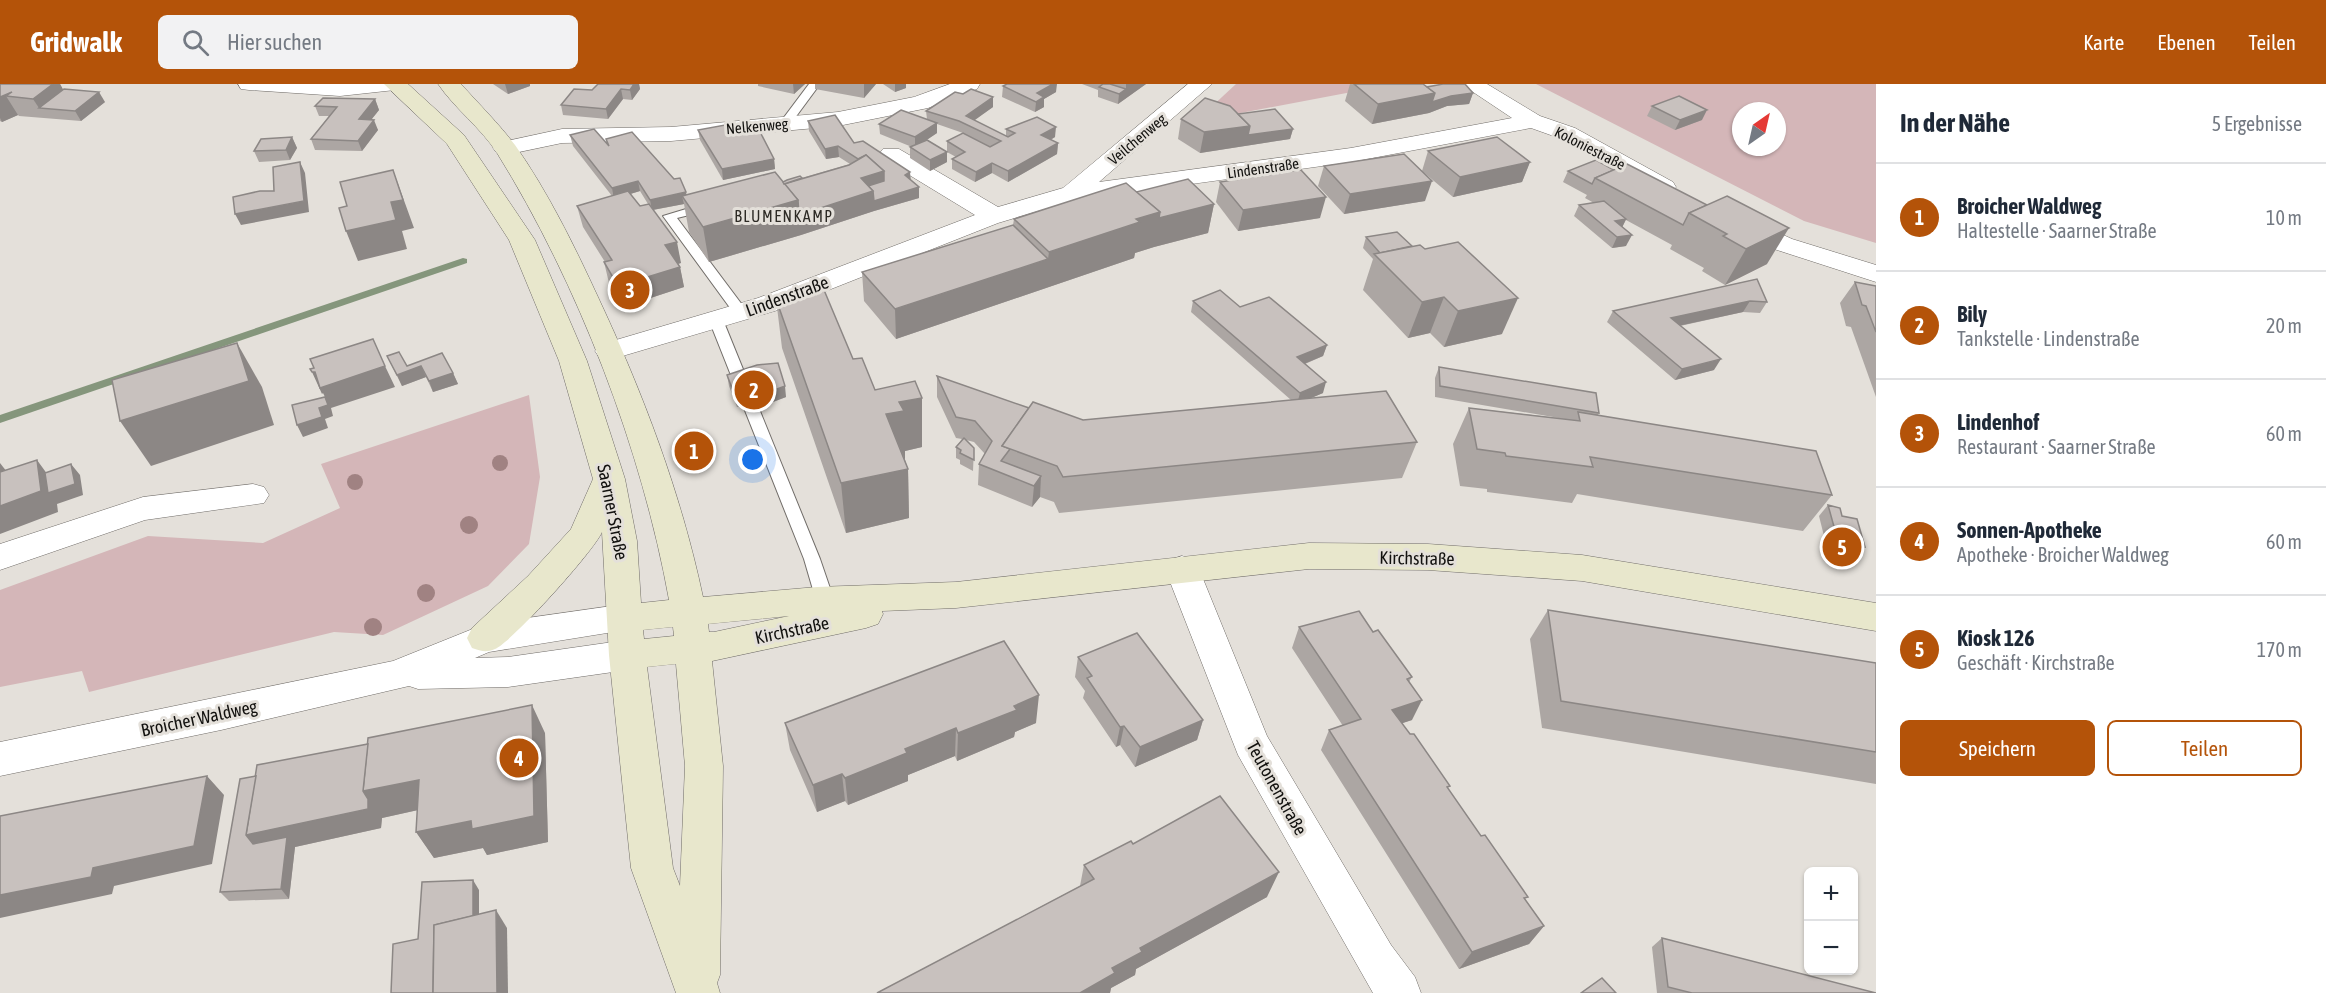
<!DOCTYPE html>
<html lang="de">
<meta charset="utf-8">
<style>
:root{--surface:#fff;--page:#f2f2f3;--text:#1f2937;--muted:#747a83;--line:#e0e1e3;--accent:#b45309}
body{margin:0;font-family:"Asap Condensed",sans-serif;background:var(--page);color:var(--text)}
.controls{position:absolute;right:18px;bottom:18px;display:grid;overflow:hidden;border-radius:9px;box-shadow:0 2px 4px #0004}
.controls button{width:54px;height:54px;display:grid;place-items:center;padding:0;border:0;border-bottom:2px solid var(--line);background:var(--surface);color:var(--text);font:30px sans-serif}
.compass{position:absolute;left:1732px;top:18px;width:54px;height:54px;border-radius:50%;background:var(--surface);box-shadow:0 2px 4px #0004;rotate:34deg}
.you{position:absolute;left:753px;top:376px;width:21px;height:21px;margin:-15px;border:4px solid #fff;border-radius:50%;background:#1a73e8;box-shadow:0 0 0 9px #1a73e833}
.badge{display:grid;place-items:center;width:39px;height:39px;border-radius:50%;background:var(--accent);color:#fff;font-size:20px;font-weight:700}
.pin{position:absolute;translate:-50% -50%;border:3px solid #fff;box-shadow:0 2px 6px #0006}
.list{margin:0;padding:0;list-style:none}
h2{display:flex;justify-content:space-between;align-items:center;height:78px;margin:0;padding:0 24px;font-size:26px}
h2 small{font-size:20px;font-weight:400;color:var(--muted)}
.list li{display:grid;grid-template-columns:39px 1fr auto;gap:18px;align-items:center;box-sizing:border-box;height:108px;padding:0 24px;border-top:2px solid var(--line)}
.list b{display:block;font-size:22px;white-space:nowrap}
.list p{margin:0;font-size:20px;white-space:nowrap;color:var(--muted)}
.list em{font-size:20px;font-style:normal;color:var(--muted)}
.actions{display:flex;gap:12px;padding:18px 24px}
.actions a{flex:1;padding:14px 0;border:2px solid var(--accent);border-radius:9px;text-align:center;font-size:21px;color:var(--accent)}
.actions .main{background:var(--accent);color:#fff}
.icon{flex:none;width:33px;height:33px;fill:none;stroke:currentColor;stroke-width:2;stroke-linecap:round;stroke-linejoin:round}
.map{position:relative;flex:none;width:1876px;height:909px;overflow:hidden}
header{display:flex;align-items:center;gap:36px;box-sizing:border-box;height:84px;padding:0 30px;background:var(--accent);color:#fff}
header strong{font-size:28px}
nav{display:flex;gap:33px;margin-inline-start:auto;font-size:21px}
.search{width:420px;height:54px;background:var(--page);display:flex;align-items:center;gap:15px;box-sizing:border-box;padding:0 21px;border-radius:9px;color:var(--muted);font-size:22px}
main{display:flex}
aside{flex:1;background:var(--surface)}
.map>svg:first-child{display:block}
</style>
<header>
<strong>Gridwalk</strong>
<div class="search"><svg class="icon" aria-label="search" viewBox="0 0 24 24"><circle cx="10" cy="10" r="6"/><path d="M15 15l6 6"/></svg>Hier suchen</div>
<nav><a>Karte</a><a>Ebenen</a><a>Teilen</a></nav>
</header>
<main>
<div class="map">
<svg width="1876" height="909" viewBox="0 0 1876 909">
<rect width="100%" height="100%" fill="#e4e0da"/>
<g fill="#d4b6b8" fill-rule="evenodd">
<polygon points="1236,0 1394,0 1225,32 1208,26"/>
<path d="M1536,0H1876V159L1804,137ZM1741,27H1777V63H1741Z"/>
<polygon points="529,311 540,393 529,460 488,502 383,551 334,548 89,608 82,587 0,603 0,506 148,452 263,459 340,424 321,380"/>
</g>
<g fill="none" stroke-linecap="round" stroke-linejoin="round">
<polygon fill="#85967c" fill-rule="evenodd" points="463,174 467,175 467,179 0,339 0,331"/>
<g stroke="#716d69" stroke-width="2">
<g id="lane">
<polygon points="809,0 820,0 789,42 781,42 779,40"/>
<polygon points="706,119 712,123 710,126 677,134 746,226 746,232 736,232 663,132"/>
<polygon points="716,232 723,236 820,475 834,516 831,521 819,521 816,516 804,475 709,236"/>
</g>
</g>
<g stroke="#716d69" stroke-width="1">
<g id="street">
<polygon points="238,0 406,0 403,5 395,6 340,12 249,6 241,5"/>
<polygon points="950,0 980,0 977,5 928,24 838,42 671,57 562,59 505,71 497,69 493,64 497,59 562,45 671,43 838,28 914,13"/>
<polygon points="1188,0 1212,0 1099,98 1351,64 1512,34 1461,0 1487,0 1540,32 1575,44 1673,98 1676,103 1673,108 1664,110 1655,108 1559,54 1531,44 1351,78 1075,116 998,139 778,226 609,276 599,273 595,267 599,261 758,214 975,131 883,75 879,70 883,65 899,65 998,123 1063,104"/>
<polygon points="1740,131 1792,155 1876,181 1876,198 1774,165 1731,144 1727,139 1731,134"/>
<polygon points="253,400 264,403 269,411 264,419 145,436 0,486 0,460 143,413"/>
<polygon points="1182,472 1194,476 1199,485 1267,652 1391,861 1415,893 1421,909 1373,909 1238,671 1165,485 1170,476"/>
<polygon points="626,520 638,524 644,534 638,544 489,568 475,574 508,573 627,556 640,561 645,571 640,581 627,586 508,603 418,605 409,602 221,646 0,692 0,658 393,577 485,540"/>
</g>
</g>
<g stroke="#716d69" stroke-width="1">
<path id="secondary" d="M384,0H408L464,51L535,156L587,277L625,395L637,457L641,519L669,516C642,366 578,199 497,69C481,44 455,25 438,0H461C479,20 499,40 515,61C548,108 574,161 598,213C643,309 681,409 703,513L817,503L956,498L1309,459L1428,460L1582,471L1876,519V547L1582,497L1428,486L1309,485L956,524L882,527L883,530L878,540L866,544L712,577L723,682L720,891L717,899L720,909H676L631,784L609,571L602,448C594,467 512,558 495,565C486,569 481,567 472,564L467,554L472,544L528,492L571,445L593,395L559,277L509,156L447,60ZM789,532L714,548H709L708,540ZM673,543L674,552L644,555L643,546ZM676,580L685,682L680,802L673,784L647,583Z"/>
</g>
<use href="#lane" fill="#fff" fill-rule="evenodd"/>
<use href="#street" fill="#fff" fill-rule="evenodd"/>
<use href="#secondary" fill="#e8e7cc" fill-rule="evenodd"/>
</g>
<g fill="#a08282">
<circle cx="500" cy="379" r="8"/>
<circle cx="355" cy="398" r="8"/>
<circle cx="469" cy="441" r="9"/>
<circle cx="426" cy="509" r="9"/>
<circle cx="373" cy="543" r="9"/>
</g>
<g fill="#aca6a3" fill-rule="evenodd">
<polygon points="0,0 60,0 63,6 105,18 81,37 19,32 18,31 2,38 0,37"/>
<polygon points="493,0 530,0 530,2 508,10"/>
<polygon points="598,0 639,0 640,5 632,16 623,15 608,35 563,31 561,21 592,6"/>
<polygon points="758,0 805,0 794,10 758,2"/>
<polygon points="815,0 876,0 864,14 815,5"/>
<polygon points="883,0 906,0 906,4 895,8"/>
<polygon points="1082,0 1146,0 1118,20 1098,13 1098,6"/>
<polygon points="1350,0 1423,0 1427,3 1473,9 1469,20 1447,22 1429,29 1372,40 1345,17"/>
<polygon points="1003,2 1056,8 1044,15 1044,23 1035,28 1002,13"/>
<polygon points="375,15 379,26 371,36 378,46 362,67 315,66 311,55 329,32 319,32 315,22"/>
<polygon points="1652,22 1702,36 1675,46 1647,32"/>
<polygon points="993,23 974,36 1006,52 1006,45 1055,53 1051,56 1058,59 1057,70 1008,98 992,89 975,98 952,85 952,75 956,73 947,68 947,57 963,49 937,40 937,49 926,56 947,68 947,78 930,87 910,74 910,63 912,63 880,50 879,40 927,35 926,27"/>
<polygon points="1238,30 1293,45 1290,55 1200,69 1178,55 1181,35"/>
<path d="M808,37L854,59L910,96L919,114L874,127L801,151L709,178L689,148L684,120L653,126L681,179L678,180L680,183L684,203L623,223L609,199L604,178H605L583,143L577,122L612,112L573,62L570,51L607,59L606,55L687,111L783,98L802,94L850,80L839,73L826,75L809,47ZM640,107L648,120L640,122L630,110Z"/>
<polygon points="698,46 728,47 774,75 775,85 723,96 700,56"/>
<polygon points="292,53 297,64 290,76 259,78 254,67"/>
<polygon points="1428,67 1530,78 1522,98 1453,113 1422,87"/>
<polygon points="1324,82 1425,117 1344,130 1318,102"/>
<polygon points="1614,86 1707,121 1767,180 1725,201 1702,187 1704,184 1670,165 1672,161 1626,136 1622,143 1626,162 1612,164 1574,132 1579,121 1594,119 1585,114 1587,111 1563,98 1568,87"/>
<polygon points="1220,98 1320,134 1238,147 1216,118"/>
<polygon points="1136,108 1214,120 1208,149 1154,163 1135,169 1134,174 896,255 864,217 862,188 1013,141 1014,135"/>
<polygon points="1366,153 1412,162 1502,250 1444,263 1430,249 1408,254 1363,206 1373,175 1363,164"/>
<polygon points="1757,195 1767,218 1760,229 1743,228 1680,242 1714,286 1675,296 1607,238 1613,227"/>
<polygon points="1855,198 1876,202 1876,313 1851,243 1846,242 1840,219"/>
<polygon points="776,215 853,275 875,306 922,314 922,363 905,367 905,376 908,385 909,434 846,449 782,264"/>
<polygon points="1193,217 1240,223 1327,261 1323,272 1305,280 1323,309 1311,314 1417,358 1402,394 1059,429 1054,418 1040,413 1032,423 978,401 979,380 985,370 974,358 966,356 974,364 973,387 960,380 960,376 956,374 956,363 962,355 956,354 937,313 937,292 1029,324 1083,336 1291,316 1191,228"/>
<polygon points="387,272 407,282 453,289 458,300 433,308 426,293 402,302"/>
<polygon points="1439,283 1599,329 1598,331 1832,411 1803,447 1577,410 1572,419 1487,408 1487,405 1460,402 1453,360 1469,324 1559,334 1435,313 1435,294"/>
<polygon points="727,291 786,313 765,321 737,323 729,302"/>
<polygon points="1828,421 1865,463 1856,474 1828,468 1819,432"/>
<polygon points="1548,526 1876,579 1876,700 1542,644 1530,555"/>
<polygon points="1299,543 1373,548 1412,593 1409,598 1412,636 1402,639 1544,842 1529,860 1459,885 1321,666 1329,646 1343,642 1292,564"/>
<polygon points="1078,573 1203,636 1197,656 1135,683 1120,661 1116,663 1083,614 1085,607 1075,593"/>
<polygon points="785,639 1036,639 1015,648 1014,653 957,677 955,672 908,691 908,697 848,721 845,717 817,728 790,666"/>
<polygon points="545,649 548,758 487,771 483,764 434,774 416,748 418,726 382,734 381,744 295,763 289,815 229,817 220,808 240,695"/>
<polygon points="1133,760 1267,813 1136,885 1135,891 1111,904 1110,909 877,909 1080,802 1084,781"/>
<polygon points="1662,854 1876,909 1657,909 1652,863"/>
</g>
<g fill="#8c8785">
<polygon points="36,0 60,0 69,16 39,24 33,15"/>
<polygon points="505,0 530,0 530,2 508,10"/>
<polygon points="634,0 639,0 640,5 632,16 630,6"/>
<polygon points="793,0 805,0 794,10"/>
<polygon points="864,0 876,0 864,14"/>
<polygon points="895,0 906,0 906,4 895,8"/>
<polygon points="1053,0 1057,0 1056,8 1044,15 1044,23 1035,28 1037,9"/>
<polygon points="1126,0 1146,0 1118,20 1119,10 1126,5"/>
<polygon points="621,5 623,15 608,35 606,25"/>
<polygon points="12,8 6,12 18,31 2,38 0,34 0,13"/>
<polygon points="99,8 105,18 81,37 75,27"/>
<polygon points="1435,9 1451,12 1473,9 1469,20 1447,22 1429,29 1372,40 1378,20"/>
<polygon points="993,13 993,23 968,41 966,32"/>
<polygon points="375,15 379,26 363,46 359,35"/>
<polygon points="1707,26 1702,36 1675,46 1680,36"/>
<polygon points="374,36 378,46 362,67 358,57"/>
<polygon points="937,39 937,49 915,64 915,53"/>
<polygon points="1250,42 1293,45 1290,55 1200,69 1204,48"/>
<polygon points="1056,43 1055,53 1040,61 1041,51"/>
<polygon points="292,53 297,64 290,76 286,66"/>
<polygon points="1058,59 1057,70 1008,98 1008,87"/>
<polygon points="838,62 839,73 826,75 825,65"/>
<polygon points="947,68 947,78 930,87 930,76"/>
<polygon points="774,75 775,85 723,96 722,85"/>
<polygon points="300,78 305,89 309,128 241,141 235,130 304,117"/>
<polygon points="1530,78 1522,98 1453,113 1460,93"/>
<polygon points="992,79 992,89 975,98 976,88"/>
<polygon points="393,86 414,144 402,147 407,165 358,177 346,147 391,118"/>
<polygon points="884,87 919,103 919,114 874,127 801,151 709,178 703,143 783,110 861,94"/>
<polygon points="910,88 911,98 905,91"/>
<polygon points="638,97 640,107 614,115 612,104"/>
<polygon points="1432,97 1425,117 1344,130 1350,110"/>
<polygon points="686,108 688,119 682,112 684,120 652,126 650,116"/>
<polygon points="1326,113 1320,134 1238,147 1243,126"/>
<polygon points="1214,120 1208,149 1154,163 1135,169 1134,174 896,255 895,225 1048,175 1049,168 1136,135 1160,128"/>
<polygon points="1626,135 1621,146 1615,137"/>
<polygon points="1789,144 1767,180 1725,201 1746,165"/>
<polygon points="1632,151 1626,162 1612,164 1617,153"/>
<polygon points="677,158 681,179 669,182 665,161"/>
<polygon points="680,183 684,203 623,223 618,202"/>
<polygon points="1444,213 1430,249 1408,254 1422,218"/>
<polygon points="1518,214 1502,250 1444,263 1458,227"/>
<polygon points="1750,217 1743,228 1664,245 1671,234"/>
<polygon points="237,259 262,303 274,341 151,382 120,337"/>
<polygon points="1327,261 1323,272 1294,284 1297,273"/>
<polygon points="1721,275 1714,286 1675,296 1682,285"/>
<polygon points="385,282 395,303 331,324 333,332 325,335 328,344 303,353 297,341 319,324 325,313 323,309 322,310 312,288"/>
<polygon points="421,282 426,293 402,302 397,291"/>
<polygon points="453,289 458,300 433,308 429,297"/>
<polygon points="1326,298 1323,309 1297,320 1300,309"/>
<polygon points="785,302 786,313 765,321 764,310"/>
<polygon points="922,314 922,363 905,367 905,376 886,330 899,318"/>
<polygon points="37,376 53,398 71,380 80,391 83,411 57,420 58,428 0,450 0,422"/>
<polygon points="0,379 14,397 0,391"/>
<polygon points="908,385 909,434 846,449 841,399"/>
<polygon points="1041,392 1040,413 1032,423 1034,402"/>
<polygon points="1039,611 1036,639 1015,648 1014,653 957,677 958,649 1014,622"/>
<polygon points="1422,616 1412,636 1382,646 1392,626"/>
<polygon points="532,621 545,649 548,758 487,771 483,764 434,774 416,748"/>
<polygon points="1203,636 1197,656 1135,683 1140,663"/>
<polygon points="1124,642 1120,661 1116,663 1120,643"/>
<polygon points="956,644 955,672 908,691 908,697 848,721 845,694 905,665"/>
<polygon points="842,690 845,717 817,728 813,701"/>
<polygon points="207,692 224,711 212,780 114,802 112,810 0,834 0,811 93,784"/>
<polygon points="419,696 436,722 382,734 381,744 295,763 289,815 281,805 262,770 246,751 363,707"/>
<polygon points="1279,788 1267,813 1136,885 1135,891 1111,904 1110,909 1080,909 1112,884 1140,864"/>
<polygon points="473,796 479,806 479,850 440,849"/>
<polygon points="496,826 507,844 508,909 497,909"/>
<polygon points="1544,842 1529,860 1459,885 1472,868"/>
</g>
<g fill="#c8c1be" stroke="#8c8785" stroke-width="1.5">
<polygon points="0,0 53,0 33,15 6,12 12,8 0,13"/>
<polygon points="598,0 634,0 630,6 621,5 606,25 561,21 574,5 592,6"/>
<polygon points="1007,0 1053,0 1037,9 1044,13 1036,18 1003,2"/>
<polygon points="1103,0 1110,0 1126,5 1119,10 1099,3"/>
<polygon points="1354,0 1423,0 1435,9 1378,20"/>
<polygon points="1443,0 1465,0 1473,9 1451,12 1432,18 1435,9 1427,3"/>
<polygon points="64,5 99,8 75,27 39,24"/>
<polygon points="971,5 993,13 966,32 1008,53 1015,49 1006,45 1037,33 1056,43 1041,51 1058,59 1008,87 992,79 976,88 952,75 965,68 947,57 963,49 990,63 1001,57 959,37 926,27 955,8 963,10"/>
<polygon points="1679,12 1707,26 1680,36 1652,22"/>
<polygon points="323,14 375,15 359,35 374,36 358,57 311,55 337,23 315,22"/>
<polygon points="1205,14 1230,22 1250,42 1204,48 1181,35"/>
<polygon points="1275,25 1293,45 1248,51 1250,42 1238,30"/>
<polygon points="901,26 937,39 915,53 879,40"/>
<polygon points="835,31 854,59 863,57 910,88 905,91 919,103 874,117 873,107 868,102 884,97 884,87 866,71 858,75 838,62 825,65 808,37"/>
<polygon points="725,41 728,47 757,42 774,75 722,85 698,46"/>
<polygon points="594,45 609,62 606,55 632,48 674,95 680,94 686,108 650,116 638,97 612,104 570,51"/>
<polygon points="292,53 286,66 254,67 261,55"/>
<polygon points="1497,53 1530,78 1460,93 1428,67"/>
<polygon points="927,56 947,68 930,76 910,63"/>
<polygon points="1404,70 1432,97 1350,110 1324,82"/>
<polygon points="866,71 884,87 861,94 873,107 799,131 798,116 784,100 849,81"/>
<polygon points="1596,76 1614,86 1595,94 1592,100 1568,87"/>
<polygon points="300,78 304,117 235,130 233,113 260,107 274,107 273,83"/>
<polygon points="1627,80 1707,121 1689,129 1683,141 1595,94"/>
<polygon points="393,86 403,116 391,118 396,136 346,147 339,124 347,122 340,98"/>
<polygon points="1301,86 1326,113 1243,126 1220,98"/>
<polygon points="775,88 798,116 703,143 682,112"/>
<polygon points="800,92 802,94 784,100 783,98 787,96"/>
<polygon points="1188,95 1214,120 1159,134 1160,128 1136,108"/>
<polygon points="1126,99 1160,128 1136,135 1140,138 1049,168 1014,135"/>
<polygon points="628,107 640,122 649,120 677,158 665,161 680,183 618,202 604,178 612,176 577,122"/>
<polygon points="1727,112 1789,144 1746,165 1723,152 1727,150 1689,129"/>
<polygon points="1604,117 1626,135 1615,137 1632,151 1617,153 1579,121"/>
<polygon points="1013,141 1048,175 895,225 862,188"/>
<polygon points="1397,148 1412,162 1380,169 1366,153"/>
<polygon points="1458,158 1518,214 1458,227 1444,213 1422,218 1374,170 1420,161 1425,165"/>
<polygon points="1757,195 1767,218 1750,217 1671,234 1721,275 1682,285 1613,227"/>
<polygon points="1855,198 1876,202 1876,248 1866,222 1862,221"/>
<polygon points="824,206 853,275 862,274 875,306 915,297 922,314 899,318 904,327 886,330 908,385 841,399 776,215"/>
<polygon points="1220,206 1240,223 1269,213 1327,261 1297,273 1326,298 1300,309 1193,217"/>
<polygon points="373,255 385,282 320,304 315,288 312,288 310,285 314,284 310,275"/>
<polygon points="237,259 249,297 120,337 112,296"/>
<polygon points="399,268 407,282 442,269 453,289 429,297 421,282 397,291 387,272"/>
<polygon points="778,279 785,302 764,310 735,312 727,291 757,281"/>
<polygon points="1439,283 1596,309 1599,329 1440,302"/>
<polygon points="937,292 1029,324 1002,362 1010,365 1001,377 1041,392 1034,402 979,380 992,357 975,337 956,333"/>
<polygon points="1386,307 1417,358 1063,393 1057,382 1002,362 1033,318 1083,336"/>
<polygon points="325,313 328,321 319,324 322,333 297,341 292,321"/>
<polygon points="1469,324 1580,337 1578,328 1816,367 1832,411 1590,373 1593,383 1506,372 1505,369 1477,365"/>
<polygon points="964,354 974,364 974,376 960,369 961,366 956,363"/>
<polygon points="37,376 41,407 0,422 0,388"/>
<polygon points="71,380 75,400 48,409 45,389"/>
<polygon points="1828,421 1840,424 1842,432 1857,435 1865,463 1838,457"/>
<polygon points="1548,526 1876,579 1876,668 1561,617"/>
<polygon points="1359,527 1373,548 1378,546 1412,593 1407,595 1422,616 1392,626 1410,650 1414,650 1450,702 1447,703 1481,752 1485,751 1528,813 1524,814 1544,842 1472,868 1329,646 1361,635 1299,543"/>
<polygon points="1137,549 1203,636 1140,663 1124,642 1120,643 1087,594 1092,592 1078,573"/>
<polygon points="1004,557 1039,611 1014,622 1017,626 958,649 956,644 905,665 907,669 845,694 842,690 813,701 785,639"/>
<polygon points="532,621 534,732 472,745 471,737 416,748 419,696 363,707 368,654"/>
<polygon points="368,660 363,707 368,715 368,725 246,751 257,681"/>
<polygon points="207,692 194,762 93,784 91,793 0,811 0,732"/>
<polygon points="256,692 246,751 253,760 287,753 281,805 220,808 240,695"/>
<polygon points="1220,712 1279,788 1140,864 1142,868 1112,884 1115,889 1080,909 877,909 1094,795 1084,781 1131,757 1133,760"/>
<polygon points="473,796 473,832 434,841 433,909 391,909 393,860 418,855 422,798"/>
<polygon points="496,826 497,909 433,909 434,841"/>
<polygon points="1662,854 1876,909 1692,909 1668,903"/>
<polygon points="1602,894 1616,909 1581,909"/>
</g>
<g text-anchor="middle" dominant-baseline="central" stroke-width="6" stroke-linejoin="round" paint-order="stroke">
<g font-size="15" fill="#12110f" stroke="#e4e0da">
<text transform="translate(757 42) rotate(-5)">Nelkenweg</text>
<text transform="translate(1137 55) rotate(-40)">Veilchenweg</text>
<text transform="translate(1590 64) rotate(27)">Koloniestraße</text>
<text transform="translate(1263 84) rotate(-8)">Lindenstraße</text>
</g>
<g font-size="16" letter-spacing="1.5" fill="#2d2a25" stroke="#e4e0da">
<text x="784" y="132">BLUMENKAMP</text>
</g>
<g font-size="18" fill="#12110f" stroke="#e4e0da">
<text transform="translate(787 212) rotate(-20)">Lindenstraße</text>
<text transform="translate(613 428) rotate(79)">Saarner Straße</text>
<text transform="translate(1417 474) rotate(1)">Kirchstraße</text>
<text transform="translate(792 546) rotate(-12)">Kirchstraße</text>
<text transform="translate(199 634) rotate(-12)">Broicher Waldweg</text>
<text transform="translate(1277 704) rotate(61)">Teutonenstraße</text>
</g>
</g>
</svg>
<div class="controls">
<button>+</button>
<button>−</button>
</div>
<svg class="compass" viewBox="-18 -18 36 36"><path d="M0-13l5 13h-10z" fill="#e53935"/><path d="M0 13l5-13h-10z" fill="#747a83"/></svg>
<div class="you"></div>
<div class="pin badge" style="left:694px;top:367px">1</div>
<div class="pin badge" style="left:754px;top:306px">2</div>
<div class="pin badge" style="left:630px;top:206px">3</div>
<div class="pin badge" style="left:519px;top:674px">4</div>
<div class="pin badge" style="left:1842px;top:463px">5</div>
</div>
<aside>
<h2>In der Nähe<small>5 Ergebnisse</small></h2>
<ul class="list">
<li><span class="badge">1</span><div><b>Broicher Waldweg</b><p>Haltestelle · Saarner Straße</p></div><em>10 m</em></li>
<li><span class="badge">2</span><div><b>Bily</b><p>Tankstelle · Lindenstraße</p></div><em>20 m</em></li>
<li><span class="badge">3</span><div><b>Lindenhof</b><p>Restaurant · Saarner Straße</p></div><em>60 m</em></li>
<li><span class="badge">4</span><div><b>Sonnen-Apotheke</b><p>Apotheke · Broicher Waldweg</p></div><em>60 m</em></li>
<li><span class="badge">5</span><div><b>Kiosk 126</b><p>Geschäft · Kirchstraße</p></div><em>170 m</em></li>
</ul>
<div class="actions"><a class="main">Speichern</a><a>Teilen</a></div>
</aside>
</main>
